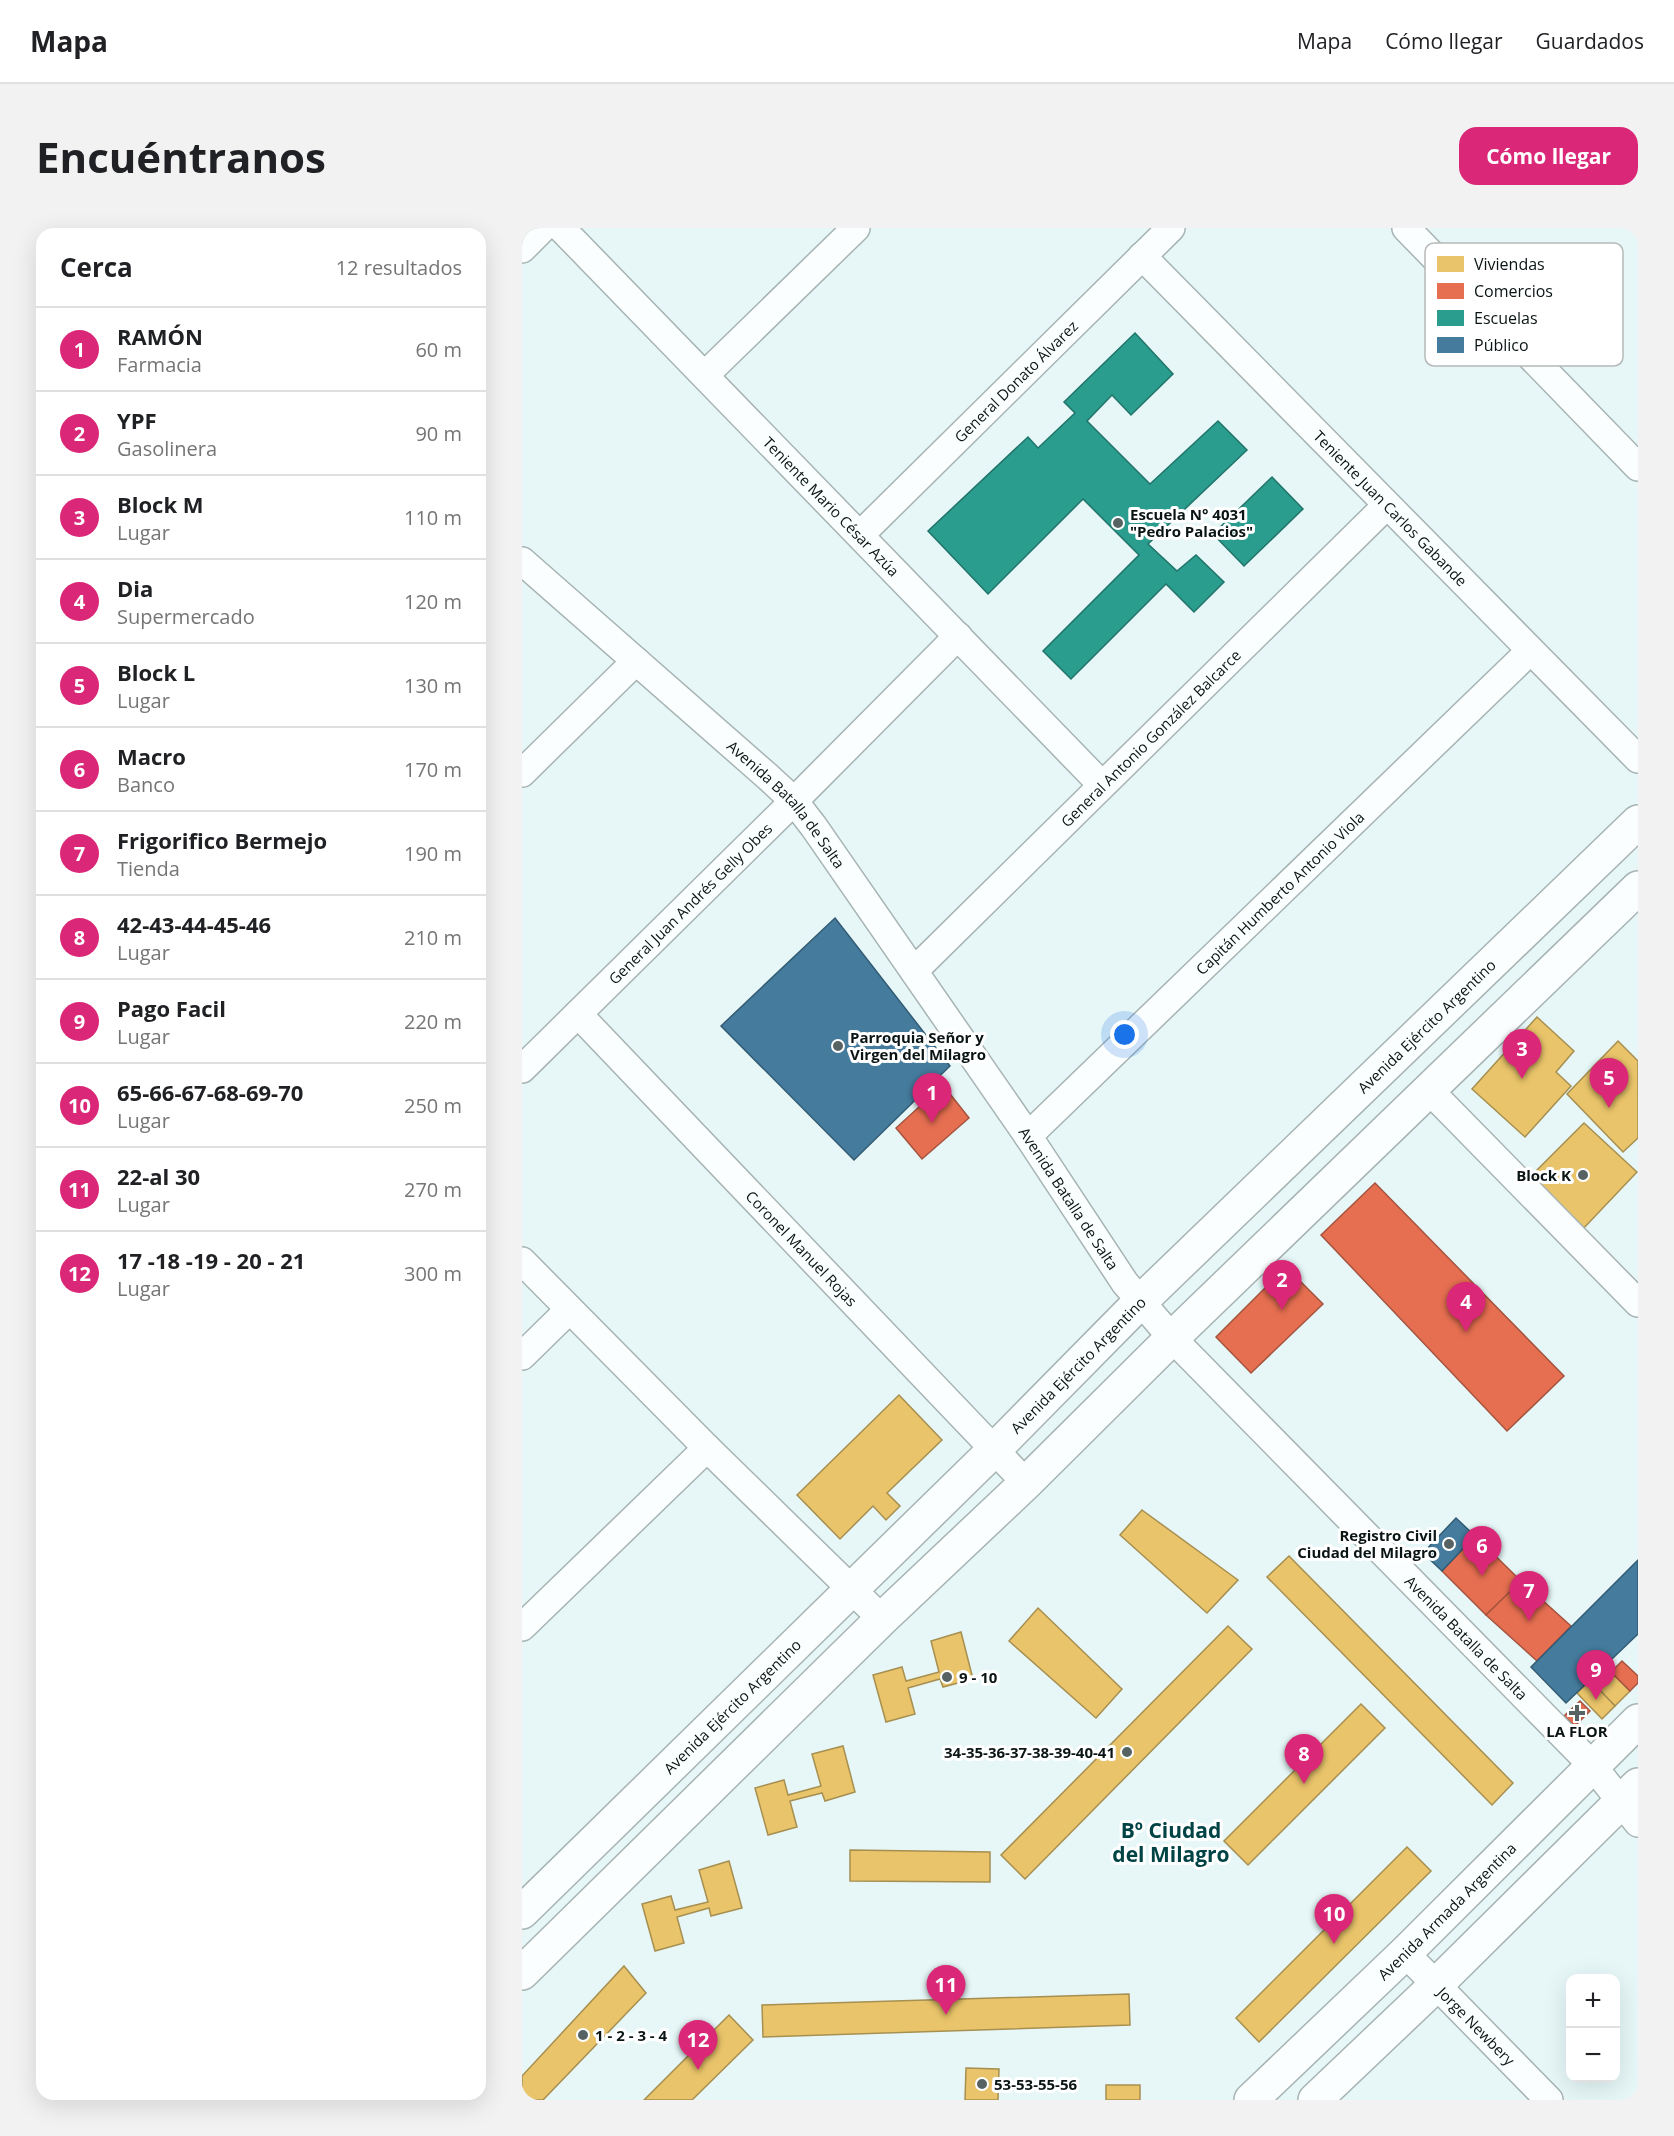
<!DOCTYPE html>
<html lang="es">
<meta charset="utf-8">
<style>
:root{--surface:#fff;--page:#f2f2f2;--text:#202124;--muted:#757577;--line:#e0e0e0;--accent:#db2777}
body{margin:0;font-family:"Open Sans",sans-serif;background:var(--page);color:var(--text)}
.controls{position:absolute;right:18px;bottom:18px;display:grid;overflow:hidden;border-radius:12px;box-shadow:0 6px 24px #0002}
.controls button{width:54px;height:54px;display:grid;place-items:center;padding:0;border:0;border-bottom:2px solid var(--line);background:var(--surface);color:var(--text);font:30px sans-serif}
.you{position:absolute;left:603px;top:807px;width:21px;height:21px;margin:-15px;border:4px solid #fff;border-radius:50%;background:#1a73e8;box-shadow:0 0 0 9px #1a73e833}
.badge{display:grid;place-items:center;width:39px;height:39px;border-radius:50%;background:var(--accent);color:#fff;font-size:20px;font-weight:700}
.pin{position:absolute;translate:-50% -50px;filter:drop-shadow(0 2px 3px #0008)}
.pin::after{content:'';position:absolute;top:32px;width:21px;height:18px;background:inherit;clip-path:polygon(0 0,100% 0,50% 100%)}
.list{margin:0;padding:0;list-style:none}
h2{display:flex;justify-content:space-between;align-items:center;height:78px;margin:0;padding:0 24px;font-size:26px}
h2 small{font-size:20px;font-weight:400;color:var(--muted)}
.list li{display:grid;grid-template-columns:39px 1fr auto;gap:18px;align-items:center;box-sizing:border-box;height:84px;padding:0 24px;border-top:2px solid var(--line)}
.list b{display:block;font-size:22px;white-space:nowrap}
.list p{margin:0;font-size:20px;white-space:nowrap;color:var(--muted)}
.list em{font-size:20px;font-style:normal;color:var(--muted)}
.map{position:relative;flex:none;width:1116px;height:1872px;overflow:hidden;border-radius:18px}
header{display:flex;align-items:center;gap:36px;box-sizing:border-box;height:84px;padding:0 30px;background:var(--surface);border-bottom:2px solid var(--line)}
header strong{font-size:28px}
nav{display:flex;gap:33px;margin-inline-start:auto;font-size:21px}
.intro{display:flex;align-items:center;justify-content:space-between;box-sizing:border-box;height:144px;padding:0 36px}
h1{margin:0;font-size:42px}
.button{padding:15px 27px;border-radius:18px;background:var(--accent);color:#fff;font-size:21px;font-weight:700}
main{display:flex;gap:36px;padding:0 36px}
aside{flex:1;background:var(--surface);border-radius:18px;box-shadow:0 6px 24px #0002}
.map>svg:first-child{display:block}
</style>
<header>
<strong>Mapa</strong>
<nav><a>Mapa</a><a>Cómo llegar</a><a>Guardados</a></nav>
</header>
<div class="intro"><h1>Encuéntranos</h1><a class="button">Cómo llegar</a></div>
<main>
<aside>
<h2>Cerca<small>12 resultados</small></h2>
<ul class="list">
<li><span class="badge">1</span><div><b>RAMÓN</b><p>Farmacia</p></div><em>60 m</em></li>
<li><span class="badge">2</span><div><b>YPF</b><p>Gasolinera</p></div><em>90 m</em></li>
<li><span class="badge">3</span><div><b>Block M</b><p>Lugar</p></div><em>110 m</em></li>
<li><span class="badge">4</span><div><b>Dia</b><p>Supermercado</p></div><em>120 m</em></li>
<li><span class="badge">5</span><div><b>Block L</b><p>Lugar</p></div><em>130 m</em></li>
<li><span class="badge">6</span><div><b>Macro</b><p>Banco</p></div><em>170 m</em></li>
<li><span class="badge">7</span><div><b>Frigorifico Bermejo</b><p>Tienda</p></div><em>190 m</em></li>
<li><span class="badge">8</span><div><b>42-43-44-45-46</b><p>Lugar</p></div><em>210 m</em></li>
<li><span class="badge">9</span><div><b>Pago Facil</b><p>Lugar</p></div><em>220 m</em></li>
<li><span class="badge">10</span><div><b>65-66-67-68-69-70</b><p>Lugar</p></div><em>250 m</em></li>
<li><span class="badge">11</span><div><b>22-al 30</b><p>Lugar</p></div><em>270 m</em></li>
<li><span class="badge">12</span><div><b>17 -18 -19 - 20 - 21</b><p>Lugar</p></div><em>300 m</em></li>
</ul>
</aside>
<div class="map">
<svg width="1116" height="1872" viewBox="0 0 1116 1872">
<rect width="100%" height="100%" fill="#e7f7f7"/>
<g fill="#e9c46a" stroke="#a68f50" stroke-width="1.5">
<polygon points="1015,789 1052,823 1034,844 1049,858 1003,909 950,861"/>
<polygon points="1096,813 1116,833 1116,910 1101,924 1045,866"/>
<polygon points="1062,895 1115,944 1060,1002 1007,950"/>
<polygon points="377,1167 420,1212 365,1265 378,1278 364,1292 351,1278 318,1311 275,1267"/>
<polygon points="620,1282 716,1352 685,1385 598,1307"/>
<polygon points="767,1328 991,1555 970,1577 745,1349"/>
<polygon points="516,1380 600,1461 574,1490 487,1413"/>
<polygon points="706,1398 730,1421 503,1651 479,1627"/>
<polygon points="439,1404 451,1451 421,1459 418,1451 386,1460 393,1486 364,1494 351,1447 380,1439 384,1453 417,1444 409,1413"/>
<polygon points="1083,1438 1108,1463 1093,1478 1068,1452"/>
<polygon points="1068,1452 1093,1478 1080,1491 1055,1465"/>
<polygon points="839,1476 863,1500 726,1637 702,1613"/>
<polygon points="321,1518 333,1564 303,1573 300,1565 268,1573 275,1599 246,1607 233,1560 262,1552 266,1567 299,1558 290,1526"/>
<polygon points="885,1619 909,1643 737,1814 714,1790"/>
<polygon points="328,1622 468,1624 468,1654 328,1653"/>
<polygon points="207,1633 220,1680 189,1688 187,1680 155,1689 162,1715 133,1723 120,1676 149,1668 153,1682 186,1674 177,1642"/>
<polygon points="102,1738 124,1765 21,1872 0,1872 0,1848"/>
<polygon points="607,1766 608,1797 241,1809 240,1777"/>
<polygon points="207,1787 231,1812 170,1872 122,1872"/>
<polygon points="444,1840 477,1841 476,1872 443,1872"/>
<rect x="584" y="1857" width="34" height="15"/>
</g>
<g fill="#e76f51" stroke="#a5543f" stroke-width="1.5">
<polygon points="421,857 447,890 400,931 374,900"/>
<polygon points="853,955 1042,1148 985,1203 799,1007"/>
<polygon points="764,1039 801,1076 729,1145 694,1109"/>
<polygon points="953,1308 999,1353 964,1387 920,1343"/>
<polygon points="999,1353 1049,1398 1015,1433 964,1387"/>
<polygon points="1100,1433 1116,1448 1116,1455 1108,1463 1089,1444"/>
<polygon points="1058,1473 1068,1483 1053,1498 1042,1488"/>
</g>
<g fill="#2a9d8f" stroke="#20746a" stroke-width="1.5">
<polygon points="613,105 651,146 609,187 590,167 565,193 628,256 696,193 725,222 626,316 655,343 674,327 702,354 672,384 644,356 549,451 521,423 617,327 561,271 466,366 406,303 506,209 516,220 553,185 542,174"/>
<polygon points="750,249 781,281 722,338 691,306"/>
</g>
<g fill="#457b9d" stroke="#335c74" stroke-width="1.5">
<polygon points="313,690 428,838 332,932 199,798"/>
<polygon points="934,1290 953,1308 920,1343 901,1325"/>
<polygon points="1116,1332 1116,1406 1044,1475 1009,1439"/>
</g>
<g fill="none" stroke-linecap="round" stroke-linejoin="round">
<g stroke="#a7b3b3" stroke-width="30">
<g id="street">
<path id="s1" d="M39,0L580,557"/>
<polyline points="884,0 1116,239"/>
<polyline points="0,21 21,0"/>
<path id="s2" d="M620,28L1116,531"/>
<polyline points="183,147 334,0"/>
<path id="s3" d="M338,307L649,0"/>
<path id="s4" d="M0,333L245,548L272,573L292,599L506,908L603,1055L650,1110L1070,1537L1116,1595"/>
<polyline points="0,545 114,433"/>
<path id="s5" d="M392,743L865,277"/>
<path id="s6" d="M56,786L504,1255"/>
<path id="s7" d="M0,841L272,573L436,408"/>
<polyline points="907,862 1116,1075"/>
<path id="s8" d="M506,908L1008,423"/>
<polyline points="0,1033 185,1220 360,1391"/>
<polyline points="0,1128 47,1082"/>
<polyline points="0,1399 185,1220"/>
<path id="s9" d="M883,1725L1027,1872"/>
</g>
</g>
<g stroke="#a7b3b3" stroke-width="36">
<g id="secondary">
<path id="s10" d="M0,1684L472,1222L618,1074L1116,594"/>
<polyline points="0,1745 360,1391 504,1255 650,1110 1116,660"/>
<path id="s11" d="M729,1872L883,1725L1116,1493"/>
<polyline points="793,1872 914,1757 1116,1557"/>
</g>
</g>
<use href="#street" stroke="#fbfefe" stroke-width="27"/>
<use href="#secondary" stroke="#fbfefe" stroke-width="33"/>
</g>
<g fill="#576363" stroke="#fff" stroke-width="2">
<circle cx="596" cy="295" r="6"/>
<circle cx="316" cy="818" r="6"/>
<circle cx="1061" cy="947" r="6"/>
<circle cx="927" cy="1316" r="6"/>
<circle cx="425" cy="1449" r="6"/>
<path d="M1052 1476h6v6h6v6h-6v6h-6v-6h-6v-6h6z"/>
<circle cx="605" cy="1524" r="6"/>
<circle cx="61" cy="1807" r="6"/>
<circle cx="460" cy="1856" r="6"/>
</g>
<g text-anchor="middle" dominant-baseline="central" stroke-width="6" stroke-linejoin="round" paint-order="stroke">
<g font-size="15" fill="#0a1414" stroke="#fff">
<text stroke="none"><textPath href="#s3" startOffset="219">General Donato Álvarez</textPath></text>
<text stroke="none"><textPath href="#s1" startOffset="388">Teniente Mario César Azúa</textPath></text>
<text stroke="none"><textPath href="#s2" startOffset="354">Teniente Juan Carlos Gabande</textPath></text>
<text stroke="none"><textPath href="#s5" startOffset="332">General Antonio González Balcarce</textPath></text>
<text stroke="none"><textPath href="#s4" startOffset="360">Avenida Batalla de Salta</textPath></text>
<text stroke="none"><textPath href="#s8" startOffset="350">Capitán Humberto Antonio Viola</textPath></text>
<text stroke="none"><textPath href="#s7" startOffset="236">General Juan Andrés Gelly Obes</textPath></text>
<text stroke="none"><textPath href="#s10" startOffset="1266">Avenida Ejército Argentino</textPath></text>
<text stroke="none"><textPath href="#s4" startOffset="846">Avenida Batalla de Salta</textPath></text>
<text stroke="none"><textPath href="#s6" startOffset="324">Coronel Manuel Rojas</textPath></text>
<text stroke="none"><textPath href="#s10" startOffset="780">Avenida Ejército Argentino</textPath></text>
<text stroke="none"><textPath href="#s4" startOffset="1440">Avenida Batalla de Salta</textPath></text>
<text stroke="none"><textPath href="#s10" startOffset="294">Avenida Ejército Argentino</textPath></text>
<text stroke="none"><textPath href="#s11" startOffset="272">Avenida Armada Argentina</textPath></text>
<text stroke="none"><textPath href="#s9" startOffset="102">Jorge Newbery</textPath></text>
</g>
<g font-size="15" font-weight="bold" fill="#0a1414" stroke="#fff" text-anchor="start">
<text x="608" y="286">Escuela N° 4031<tspan x="608" dy="17">"Pedro Palacios"</tspan></text>
<text x="328" y="809">Parroquia Señor y<tspan x="328" dy="17">Virgen del Milagro</tspan></text>
<text x="1049" y="947" text-anchor="end">Block K</text>
<text x="915" y="1307" text-anchor="end">Registro Civil<tspan x="915" dy="17">Ciudad del Milagro</tspan></text>
<text x="437" y="1449">9 - 10</text>
<text x="1055" y="1503" text-anchor="middle">LA FLOR</text>
<text x="593" y="1524" text-anchor="end">34-35-36-37-38-39-40-41</text>
<text x="73" y="1807">1 - 2 - 3 - 4</text>
<text x="472" y="1856">53-53-55-56</text>
</g>
<g font-size="21" font-weight="bold" fill="#004345" stroke="#fff">
<text x="649" y="1602">Bº Ciudad<tspan x="649" dy="24">del Milagro</tspan></text>
</g>
</g>
<rect x="903" y="15" width="198" height="123" rx="9" fill="#fff" stroke="#b6b8b8" stroke-width="1.5"/>
<rect x="915" y="28" width="27" height="16" fill="#e9c46a"/>
<rect x="915" y="55" width="27" height="16" fill="#e76f51"/>
<rect x="915" y="82" width="27" height="16" fill="#2a9d8f"/>
<rect x="915" y="109" width="27" height="16" fill="#457b9d"/>
<g font-size="16" fill="#0a1414">
<text x="952" y="42">Viviendas</text>
<text x="952" y="69">Comercios</text>
<text x="952" y="96">Escuelas</text>
<text x="952" y="123">Público</text>
</g>
</svg>
<div class="controls">
<button>+</button>
<button>−</button>
</div>
<div class="you"></div>
<div class="pin badge" style="left:410px;top:895px">1</div>
<div class="pin badge" style="left:760px;top:1082px">2</div>
<div class="pin badge" style="left:1000px;top:851px">3</div>
<div class="pin badge" style="left:944px;top:1104px">4</div>
<div class="pin badge" style="left:1087px;top:880px">5</div>
<div class="pin badge" style="left:960px;top:1348px">6</div>
<div class="pin badge" style="left:1007px;top:1393px">7</div>
<div class="pin badge" style="left:782px;top:1556px">8</div>
<div class="pin badge" style="left:1074px;top:1472px">9</div>
<div class="pin badge" style="left:812px;top:1716px">10</div>
<div class="pin badge" style="left:424px;top:1787px">11</div>
<div class="pin badge" style="left:176px;top:1842px">12</div>
</div>
</main>
